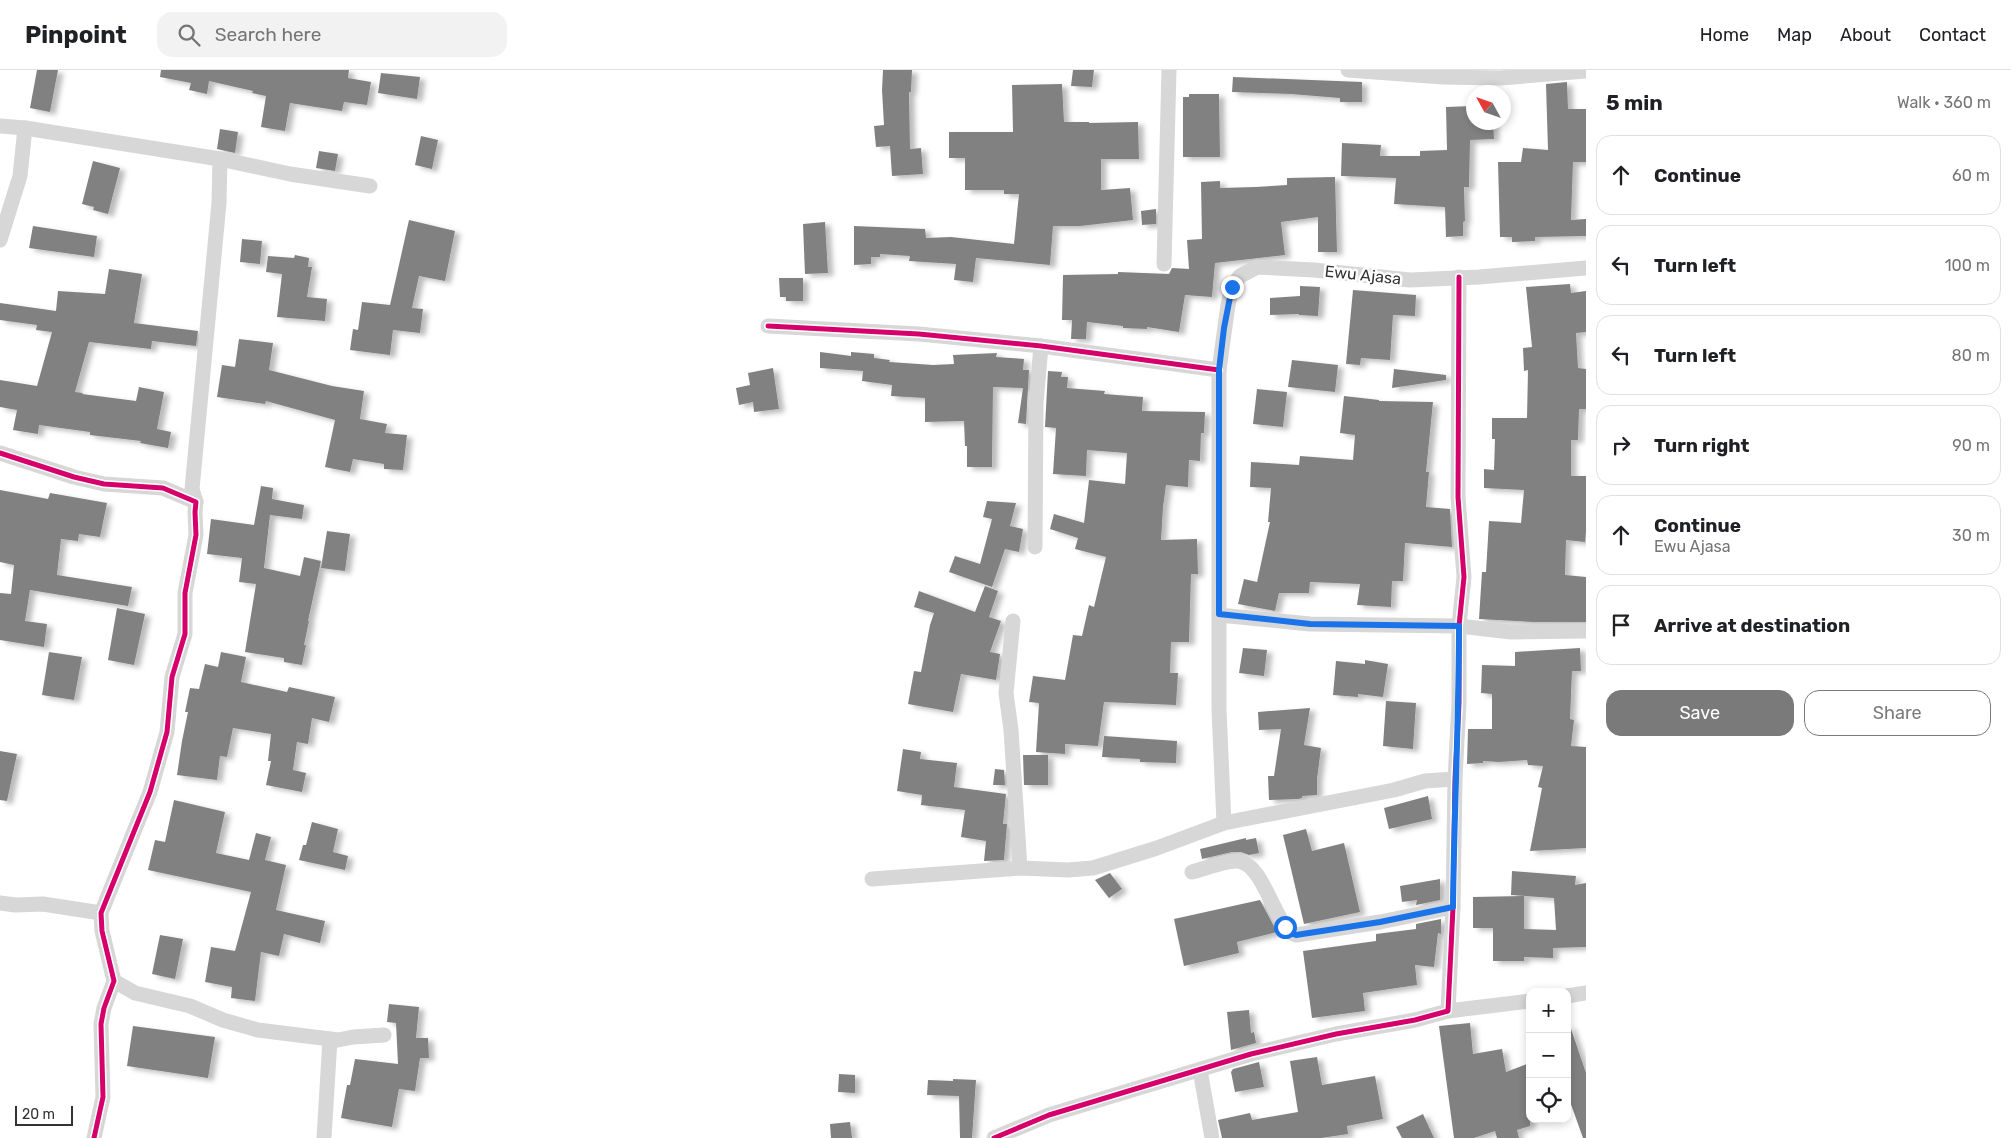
<!DOCTYPE html>
<meta charset="utf-8">
<style>
:root{--surface:#fff;--page:#f2f2f2;--text:#202124;--muted:#757577;--line:#e0e0e0;--accent:#7a7a7a}
body{margin:0;font-family:Rubik,sans-serif;background:var(--page);color:var(--text)}
.controls{position:absolute;right:15px;bottom:15px;display:grid;overflow:hidden;border-radius:10px;box-shadow:0 2px 8px #0003}
.controls button{width:45px;height:45px;display:grid;place-items:center;padding:0;border:0;border-bottom:1px solid var(--line);background:var(--surface);color:var(--text);font:25px sans-serif}
.compass{position:absolute;left:1466px;top:15px;width:45px;height:45px;border-radius:50%;background:var(--surface);box-shadow:0 2px 8px #0003;rotate:310deg}
.scale{position:absolute;left:15px;bottom:12px;width:58px;box-sizing:border-box;padding-left:5px;border:2px solid #333;border-top:0;font-size:14px;line-height:18px;white-space:nowrap;color:#333;-webkit-text-stroke:4px #fff;paint-order:stroke}
.stop{position:absolute;width:15px;height:15px;margin:-11px;border:4px solid #1a73e8;border-radius:50%;background:#fff}
.stop.end{background:#1a73e8;border-color:#fff;box-shadow:0 1px 5px #0008}
.list{margin:0;padding:0;list-style:none}
h2{display:flex;justify-content:space-between;align-items:center;height:65px;margin:0;padding:0 20px;font-size:21px}
h2 small{font-size:16px;font-weight:400;color:var(--muted)}
.list li{display:grid;grid-template-columns:32px 1fr auto;gap:15px;align-items:center;box-sizing:border-box;height:80px;margin:0 10px 10px;padding:0 10px;border:1px solid var(--line);border-radius:15px}
.list b{display:block;font-size:19px;white-space:nowrap}
.list p{margin:0;font-size:16px;white-space:nowrap;color:var(--muted)}
.list em{font-size:16px;font-style:normal;color:var(--muted)}
.actions{display:flex;gap:10px;padding:15px 20px}
.actions a{flex:1;padding:11px 0;border:1px solid var(--accent);border-radius:15px;text-align:center;font-size:18px;color:var(--accent)}
.actions .main{background:var(--accent);color:#fff}
.icon{flex:none;width:28px;height:28px;fill:none;stroke:currentColor;stroke-width:2;stroke-linecap:round;stroke-linejoin:round}
.map{position:relative;flex:none;width:1586px;height:1068px;overflow:hidden}
header{display:flex;align-items:center;gap:30px;box-sizing:border-box;height:70px;padding:0 25px;background:var(--surface);border-bottom:1px solid var(--line)}
header strong{font-size:24px}
nav{display:flex;gap:28px;margin-inline-start:auto;font-size:18px}
.search{width:350px;height:45px;background:var(--page);display:flex;align-items:center;gap:12px;box-sizing:border-box;padding:0 18px;border-radius:15px;color:var(--muted);font-size:19px}
main{display:flex}
aside{flex:1;background:var(--surface)}
.map>svg:first-child{display:block}
</style>
<header>
<strong>Pinpoint</strong>
<div class="search"><svg class="icon" aria-label="search" viewBox="0 0 24 24"><circle cx="10" cy="10" r="6"/><path d="M15 15l6 6"/></svg>Search here</div>
<nav><a>Home</a><a>Map</a><a>About</a><a>Contact</a></nav>
</header>
<main>
<div class="map">
<svg width="1586" height="1068" viewBox="0 0 1586 1068">
<defs>
<filter id="shadow"><feDropShadow dx="5.5" dy="3" stdDeviation="2.5" flood-color="#0004"/></filter>
</defs>
<rect width="100%" height="100%" fill="#fff"/>
<g fill="#818181" filter="url(#shadow)">
<polygon points="37,0 58,0 50,42 30,38"/>
<polygon points="161,0 349,0 348,8 371,12 367,35 344,32 342,41 290,33 285,61 261,57 266,26 252,23 253,21 209,11 207,24 189,20 191,13 160,7"/>
<polygon points="883,0 912,0 911,22 909,22 910,79 921,78 923,104 892,106 890,76 876,77 874,56 884,55 882,20"/>
<polygon points="1073,0 1094,0 1092,17 1071,16"/>
<polygon points="381,3 420,7 417,29 378,23"/>
<polygon points="1233,7 1362,12 1362,32 1340,32 1340,28 1291,24 1232,22"/>
<polygon points="1567,12 1568,39 1586,39 1586,92 1573,92 1571,150 1586,149 1586,166 1535,167 1535,171 1512,172 1512,167 1500,167 1498,92 1521,92 1523,78 1548,80 1546,14"/>
<polygon points="1062,14 1064,52 1089,52 1089,53 1138,52 1139,89 1101,89 1101,120 1130,118 1133,150 1080,156 1053,156 1050,195 976,188 973,212 954,210 956,194 909,191 910,186 880,184 880,187 871,187 871,194 854,195 854,156 925,159 926,168 951,167 1014,174 1019,124 1004,124 1004,120 965,120 965,88 949,88 949,62 1013,62 1012,15"/>
<polygon points="1189,24 1219,24 1220,87 1183,87 1183,27 1189,27"/>
<polygon points="1474,36 1474,52 1493,52 1494,69 1470,70 1469,117 1464,117 1465,151 1463,152 1463,166 1446,167 1445,137 1394,134 1396,108 1341,106 1342,73 1381,75 1380,86 1420,86 1420,81 1447,80 1446,37"/>
<polygon points="220,59 238,62 235,83 217,79"/>
<polygon points="421,66 438,70 432,99 415,95"/>
<polygon points="319,81 338,84 335,101 316,98"/>
<polygon points="93,91 120,98 108,144 93,140 94,137 82,134"/>
<polygon points="1335,107 1337,182 1318,182 1318,147 1281,152 1285,185 1215,193 1212,227 1185,225 1179,262 1147,257 1147,259 1123,258 1123,256 1087,252 1086,269 1071,269 1072,250 1062,250 1063,205 1118,204 1118,202 1169,204 1172,198 1189,199 1187,170 1202,169 1201,112 1220,111 1220,118 1256,117 1287,115 1287,108"/>
<polygon points="1156,139 1156,154 1142,155 1141,141"/>
<polygon points="409,150 455,161 445,211 419,206 412,238 423,239 420,263 393,260 390,285 350,280 353,259 358,260 362,232 390,235"/>
<polygon points="825,152 828,203 805,204 803,154"/>
<polygon points="33,156 97,166 94,187 29,178"/>
<polygon points="242,169 262,171 260,194 240,192"/>
<polygon points="295,185 309,188 308,197 312,197 307,227 327,229 325,251 277,247 282,204 266,202 268,186 294,188"/>
<polygon points="109,199 142,204 134,253 198,261 196,276 152,271 151,279 89,272 75,322 83,323 82,324 136,331 139,317 164,322 157,359 171,362 168,378 140,373 141,371 90,365 90,362 39,355 38,364 13,360 17,340 0,337 0,310 37,316 52,262 36,260 37,255 0,250 0,233 56,241 58,221 105,224"/>
<polygon points="779,208 803,208 803,231 786,231 786,227 780,227"/>
<polygon points="1570,214 1571,223 1586,221 1586,262 1576,263 1578,298 1586,299 1586,339 1579,339 1578,370 1571,370 1571,406 1586,406 1586,462 1585,472 1566,470 1565,505 1586,507 1586,552 1533,552 1479,549 1482,502 1486,502 1489,451 1521,453 1524,420 1484,418 1484,399 1494,400 1495,369 1492,369 1492,348 1527,348 1528,300 1524,301 1523,278 1532,277 1526,217"/>
<polygon points="1300,216 1320,217 1318,246 1299,245 1299,244 1270,245 1270,228 1300,226"/>
<polygon points="1353,220 1416,225 1415,246 1393,245 1390,290 1361,288 1360,295 1346,294"/>
<polygon points="239,269 273,273 269,300 332,316 364,321 360,349 387,354 385,363 407,365 403,400 384,399 384,394 353,389 350,402 325,397 335,350 266,331 265,334 217,327 222,295 235,297"/>
<polygon points="820,282 851,286 851,282 874,284 874,288 890,290 889,292 933,295 954,294 953,285 997,283 996,287 1024,289 1023,300 1029,300 1026,354 1018,353 1023,318 993,317 992,397 967,397 967,376 965,376 964,351 925,352 925,328 891,326 892,315 862,311 863,301 820,298"/>
<polygon points="1292,290 1338,295 1335,322 1288,317"/>
<polygon points="773,298 779,339 754,342 753,332 739,335 736,318 750,315 748,303"/>
<polygon points="1394,299 1446,305 1446,310 1392,318"/>
<polygon points="1048,301 1062,302 1061,307 1068,307 1067,318 1105,321 1104,324 1143,327 1142,341 1205,342 1204,363 1201,363 1200,391 1189,390 1188,417 1166,415 1163,437 1161,470 1197,469 1198,504 1191,504 1189,572 1171,572 1170,603 1178,603 1176,635 1104,632 1098,676 1065,674 1065,684 1036,682 1039,633 1029,632 1033,606 1065,610 1073,565 1082,566 1089,535 1094,537 1106,487 1075,479 1078,468 1050,459 1054,444 1084,453 1089,410 1125,414 1127,383 1087,380 1086,406 1053,404 1056,358 1045,357"/>
<polygon points="1257,319 1287,322 1283,357 1253,354"/>
<polygon points="1344,326 1379,330 1379,331 1433,332 1426,402 1429,402 1426,437 1450,439 1452,477 1405,473 1403,511 1392,511 1391,537 1357,535 1360,514 1310,512 1309,523 1279,523 1275,541 1238,534 1244,509 1257,512 1270,452 1268,452 1271,418 1250,417 1251,392 1299,395 1300,386 1353,390 1355,365 1340,363"/>
<polygon points="261,416 273,418 272,429 304,435 302,449 270,445 264,498 300,506 304,487 321,491 308,551 309,551 304,575 306,575 302,595 284,592 284,588 245,582 256,514 239,512 242,488 207,484 211,449 254,455"/>
<polygon points="0,420 48,429 50,423 107,433 100,467 79,464 78,471 61,469 57,505 132,517 128,536 30,520 25,551 47,554 44,577 0,570 0,523 11,524 14,495 0,492"/>
<polygon points="987,431 1016,433 1010,456 1023,459 1019,482 1005,479 992,517 949,502 955,486 980,494 992,449 983,447"/>
<polygon points="327,461 350,464 345,501 321,498"/>
<polygon points="985,516 998,521 989,547 1001,551 990,582 1000,584 996,610 961,604 953,642 908,634 914,601 921,602 930,555 934,543 914,537 919,521 975,542"/>
<polygon points="117,538 145,544 134,595 108,590"/>
<polygon points="1243,578 1267,580 1264,606 1239,603"/>
<polygon points="1580,578 1581,601 1572,601 1570,649 1574,650 1571,676 1586,677 1586,778 1530,781 1542,718 1538,717 1543,696 1528,695 1527,690 1499,692 1483,691 1483,693 1467,694 1468,659 1492,659 1492,624 1481,623 1482,595 1515,596 1515,582"/>
<polygon points="49,582 82,587 74,630 42,625"/>
<polygon points="221,582 246,587 241,612 287,622 289,617 335,627 329,652 312,648 308,674 297,672 293,700 306,703 302,722 266,715 271,691 268,691 271,664 233,658 227,687 220,686 217,710 177,705 182,671 188,642 185,642 190,618 199,619 205,594 218,597"/>
<polygon points="1365,590 1388,594 1383,627 1358,624 1358,627 1333,625 1336,591 1365,594"/>
<polygon points="1386,631 1416,633 1413,679 1383,676"/>
<polygon points="1310,638 1304,675 1321,678 1317,709 1317,725 1302,726 1302,728 1298,729 1269,730 1268,706 1274,706 1281,659 1259,660 1258,642"/>
<polygon points="1104,666 1177,671 1176,693 1140,692 1140,689 1102,687"/>
<polygon points="903,679 921,682 920,689 957,693 954,717 1006,724 1003,754 1007,754 1004,790 984,791 986,771 961,767 965,740 921,735 922,725 897,721"/>
<polygon points="0,681 17,684 7,731 0,730"/>
<polygon points="1023,685 1048,685 1048,715 1024,715"/>
<polygon points="995,699 1004,700 1005,715 993,715"/>
<polygon points="1428,726 1432,749 1389,759 1384,738"/>
<polygon points="174,730 225,742 216,783 249,790 256,763 271,767 265,790 286,795 276,840 325,851 320,873 284,864 279,886 261,882 255,931 231,928 232,917 205,912 211,877 235,881 251,822 148,800 155,770 165,772"/>
<polygon points="312,752 338,759 333,782 348,786 345,800 299,790 303,775 306,775"/>
<polygon points="1306,759 1312,781 1344,773 1360,842 1304,854 1283,765"/>
<polygon points="1246,768 1246,770 1256,768 1259,783 1249,785 1241,782 1232,782 1202,789 1200,779"/>
<polygon points="1512,801 1576,806 1575,815 1586,813 1586,877 1553,878 1553,888 1524,887 1524,891 1493,891 1493,858 1473,858 1473,827 1524,826 1524,859 1556,860 1554,828 1511,825"/>
<polygon points="1110,803 1122,819 1109,828 1095,810"/>
<polygon points="1440,809 1440,830 1416,835 1417,830 1402,832 1400,816"/>
<polygon points="1260,830 1277,862 1237,872 1239,883 1184,896 1174,849"/>
<polygon points="1441,849 1441,864 1438,863 1434,897 1415,895 1417,915 1363,923 1365,941 1312,948 1303,881 1376,871 1376,864 1416,859 1416,854"/>
<polygon points="160,865 183,869 175,909 152,904"/>
<polygon points="389,934 419,937 416,968 428,968 429,988 420,988 415,1021 399,1019 392,1057 341,1048 347,1015 350,1015 355,989 398,994 396,953 387,952"/>
<polygon points="1249,940 1251,963 1254,962 1256,973 1231,980 1227,942"/>
<polygon points="1470,953 1473,984 1502,979 1506,1002 1527,994 1530,1003 1530,1056 1517,1060 1519,1068 1497,1068 1495,1061 1474,1068 1454,1068 1439,956"/>
<polygon points="133,956 215,967 208,1008 127,996"/>
<polygon points="1567,956 1570,956 1586,1003 1586,1068 1583,1068 1567,1023"/>
<polygon points="1317,987 1322,1015 1375,1006 1383,1049 1347,1056 1348,1064 1321,1068 1222,1068 1218,1050 1250,1043 1252,1050 1298,1042 1290,991"/>
<polygon points="1259,992 1264,1017 1235,1022 1231,1002 1233,999"/>
<polygon points="839,1004 855,1005 855,1023 838,1022"/>
<polygon points="953,1009 976,1010 972,1068 960,1068 959,1026 927,1025 928,1010 953,1011"/>
<polygon points="1423,1044 1434,1068 1402,1068 1396,1057"/>
<polygon points="850,1052 852,1068 831,1068 830,1054"/>
</g>
<g fill="none" stroke-linecap="round" stroke-linejoin="round">
<g stroke="#d7d7d7" stroke-width="15">
<polyline points="1348,0 1443,7 1500,8 1586,1"/>
<polyline points="0,56 25,58 220,89 290,104 370,116"/>
<polyline points="0,170 20,106 25,58"/>
<polyline points="1164,194 1169,0"/>
<polyline points="1586,198 1479,207 1410,210 1314,200 1257,197 1240,206 1232,217 1228,235 1219,300 1219,545 1310,554 1459,556 1511,562 1586,561"/>
<polyline points="768,256 919,264 1041,276 1219,300"/>
<polyline points="0,383 74,407 104,414 163,418 196,432 195,442 196,465 185,523 185,564 172,607 167,662 150,722 101,843 102,861 114,911 104,938 101,954 103,1027 94,1068"/>
<polyline points="196,432 192,419 219,133 220,89"/>
<polyline points="1035,477 1036,333 1041,276"/>
<polyline points="1219,545 1219,640 1224,753 1394,720 1425,711 1455,709"/>
<polyline points="1013,551 1006,623 1011,660 1020,798"/>
<path d="M1192,802C1204,799 1226,790 1238,791C1265,794 1275,859 1296,865L1380,852L1453,837"/>
<polyline points="872,809 1020,798 1068,800 1093,798 1157,778 1224,753"/>
<polyline points="0,833 15,835 43,834 101,843"/>
<polyline points="114,911 135,923 190,936 223,950 258,960 338,970 353,967 384,965"/>
<polyline points="1567,926 1586,923"/>
<polyline points="1448,941 1530,931"/>
<polyline points="1200,1000 1212,1068"/>
<polyline points="324,1068 330,969"/>
<polyline points="994,1068 1049,1045 1251,984 1336,964 1415,950 1448,941 1453,837 1455,709 1459,633 1459,556 1464,507 1458,427 1459,207"/>
</g>
<g stroke="#fff" stroke-width="8">
<g id="cycleway">
<polyline points="768,256 919,264 1041,276 1219,300"/>
<polyline points="0,383 74,407 104,414 163,418 196,432 195,442 196,465 185,523 185,564 172,607 167,662 150,722 101,843 102,861 114,911 104,938 101,954 103,1027 94,1068"/>
<polyline points="994,1068 1049,1045 1251,984 1336,964 1415,950 1448,941 1453,837 1455,709 1459,633 1459,556 1464,507 1458,427 1459,207"/>
</g>
</g>
<use href="#cycleway" stroke="#d6006c" stroke-width="5"/>
</g>
<g fill="none" stroke-linecap="round" stroke-linejoin="round">
<path stroke="#1a73e8" stroke-width="6" d="M1232,217L1224,258L1219,300V544L1310,554L1459,556C1459,650 1454,743 1453,837L1380,852L1296,865L1290,863L1285,857"/>
</g>
<g text-anchor="middle" dominant-baseline="central" stroke-width="5" stroke-linejoin="round" paint-order="stroke">
<g font-size="16" fill="#333" stroke="#fff">
<text transform="translate(1363 205) rotate(6)">Ewu Ajasa</text>
</g>
</g>
</svg>
<div class="controls">
<button>+</button>
<button>−</button>
<button><svg class="icon" aria-label="locate" viewBox="0 0 24 24"><circle cx="12" cy="12" r="6"/><path d="M12 2v4M12 18v4M2 12h4M18 12h4"/></svg></button>
</div>
<svg class="compass" viewBox="-18 -18 36 36"><path d="M0-13l5 13h-10z" fill="#e53935"/><path d="M0 13l5-13h-10z" fill="#757577"/></svg>
<div class="scale">20 m</div>
<div class="stop" style="left:1285px;top:857px"></div>
<div class="stop end" style="left:1232px;top:217px"></div>
</div>
<aside>
<h2>5 min<small>Walk · 360 m</small></h2>
<ul class="list">
<li><svg class="icon" aria-label="ahead" viewBox="0 0 24 24"><path d="M12 20V5M6 11l6-6 6 6"/></svg><div><b>Continue</b></div><em>60 m</em></li>
<li><svg class="icon" aria-label="left" viewBox="0 0 24 24"><path d="M17 20v-9H6M10 6l-5 5 5 5"/></svg><div><b>Turn left</b></div><em>100 m</em></li>
<li><svg class="icon" aria-label="left" viewBox="0 0 24 24"><path d="M17 20v-9H6M10 6l-5 5 5 5"/></svg><div><b>Turn left</b></div><em>80 m</em></li>
<li><svg class="icon" aria-label="right" viewBox="0 0 24 24"><path d="M7 20v-9h11M14 6l5 5-5 5"/></svg><div><b>Turn right</b></div><em>90 m</em></li>
<li><svg class="icon" aria-label="ahead" viewBox="0 0 24 24"><path d="M12 20V5M6 11l6-6 6 6"/></svg><div><b>Continue</b><p>Ewu Ajasa</p></div><em>30 m</em></li>
<li><svg class="icon" aria-label="arrive" viewBox="0 0 24 24"><path d="M6 21V4h12l-3 4 3 4H6"/></svg><div><b>Arrive at destination</b></div></li>
</ul>
<div class="actions"><a class="main">Save</a><a>Share</a></div>
</aside>
</main>
